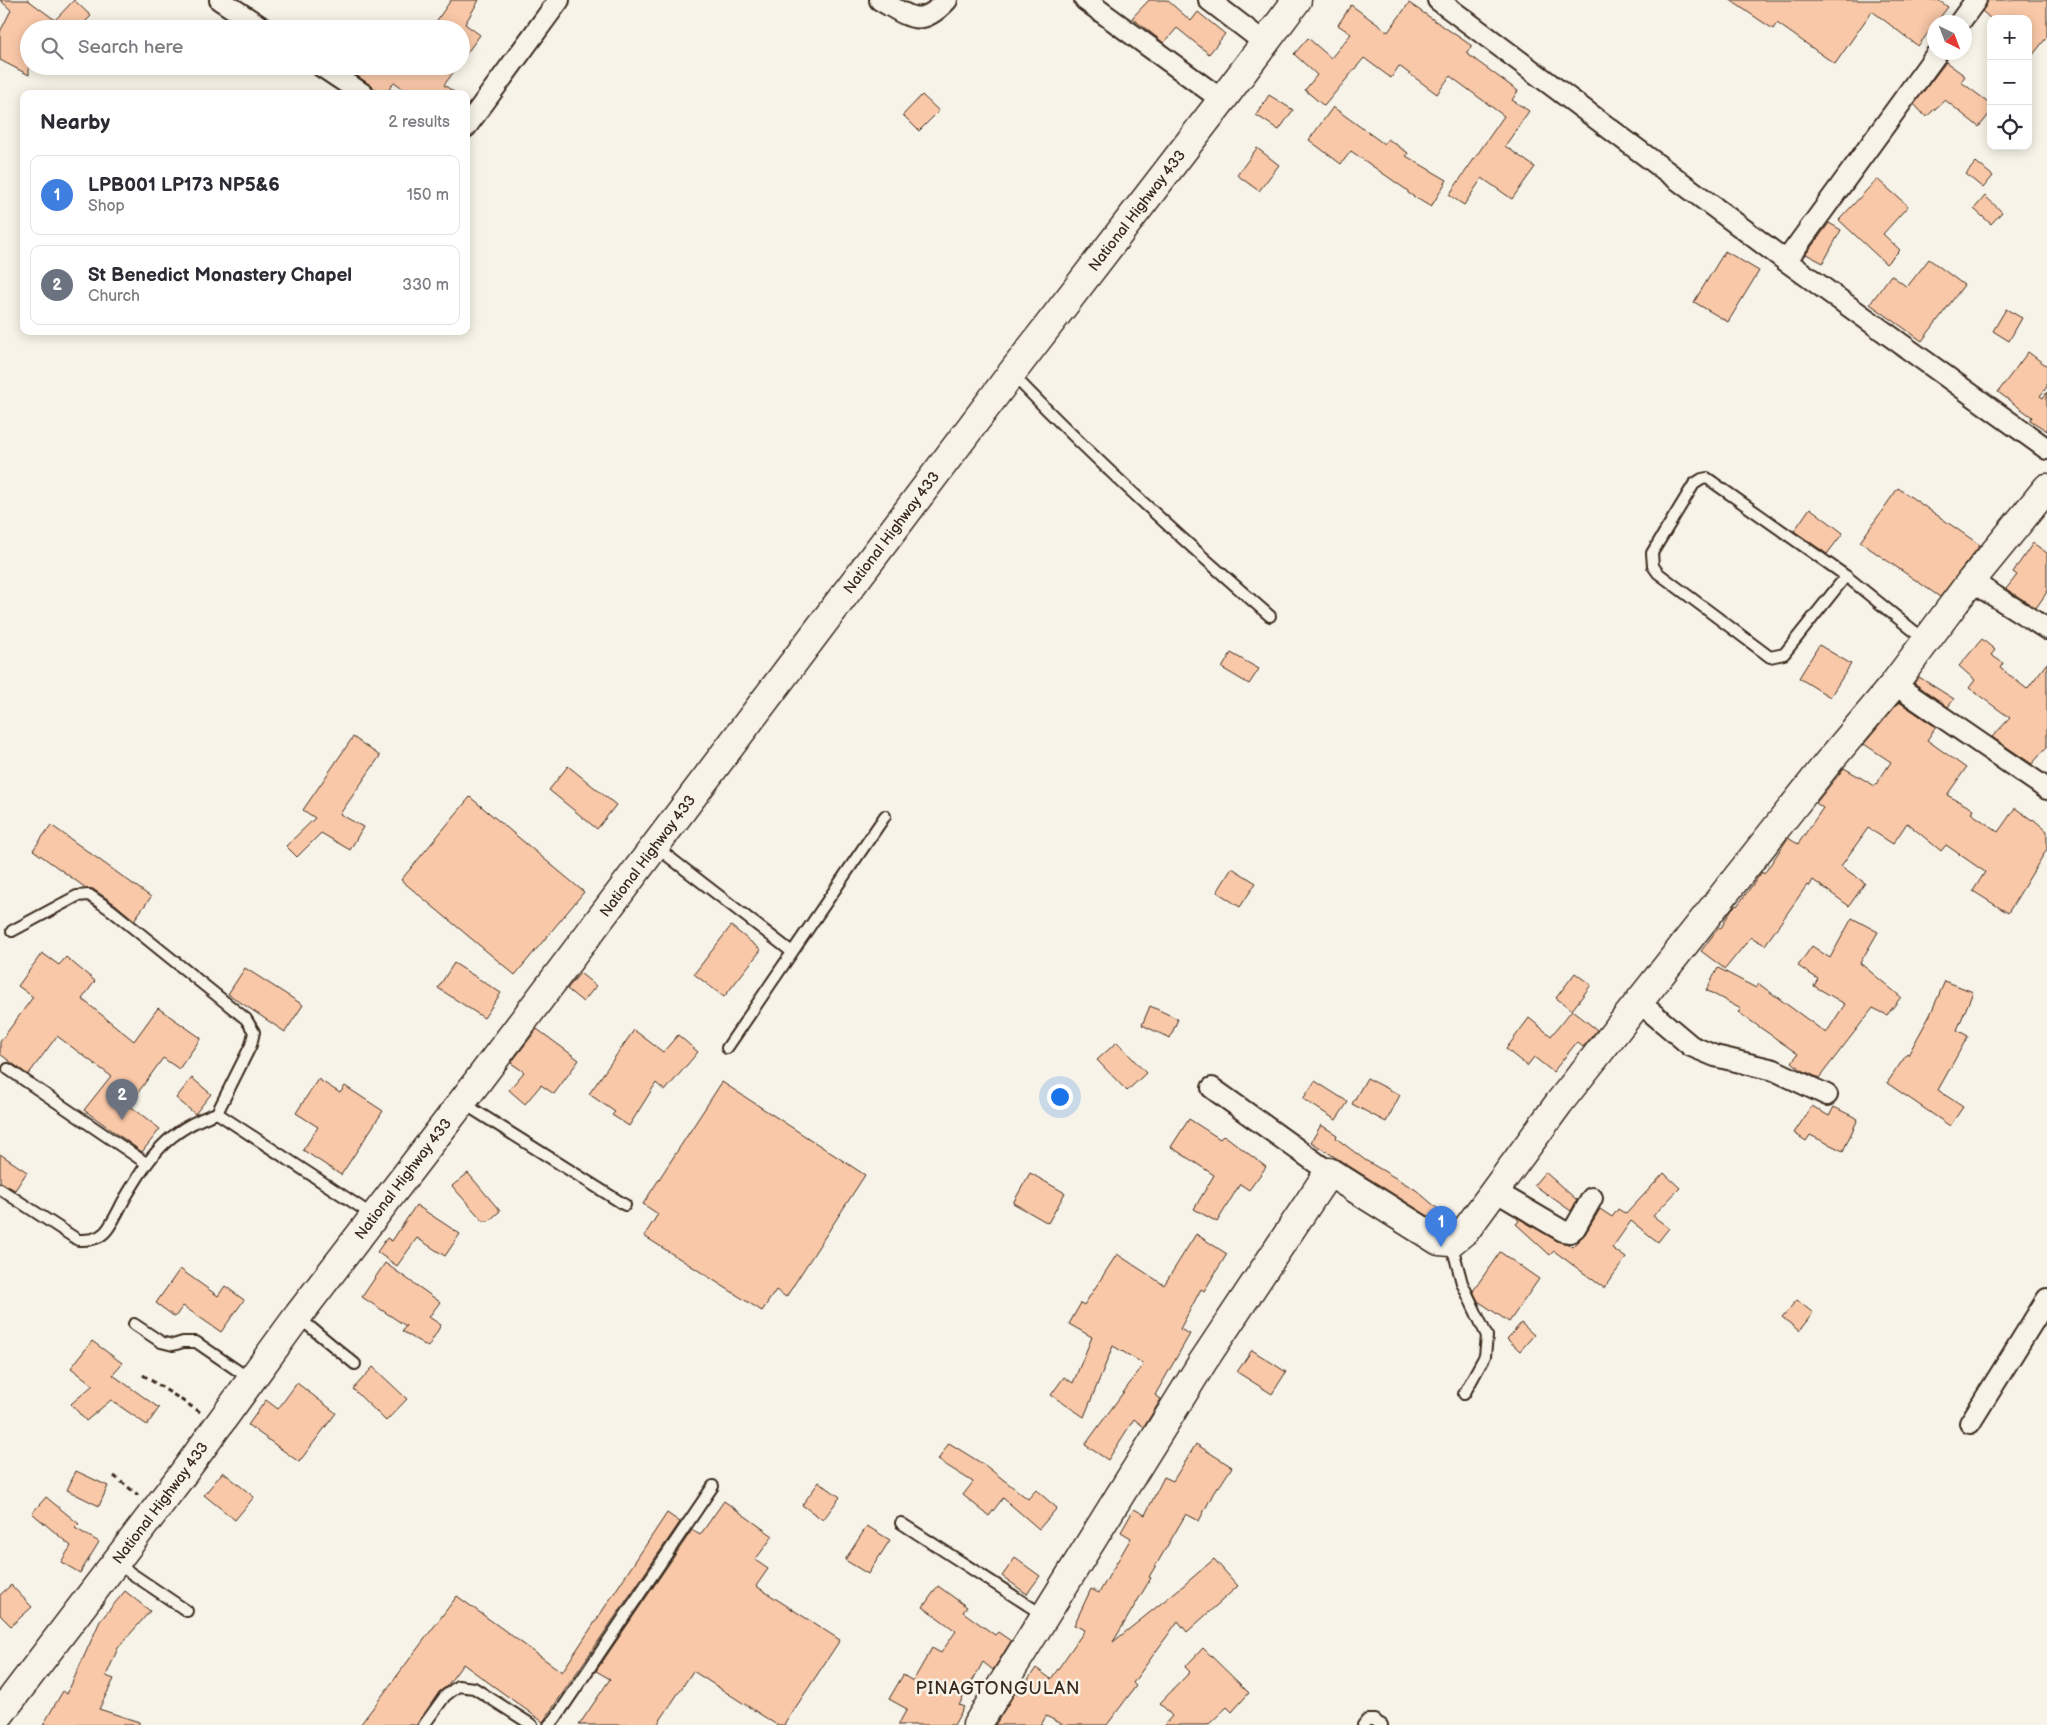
<!DOCTYPE html>
<meta charset="utf-8">
<style>
:root{--surface:#fff;--page:#f7f7f7;--text:#2b2b33;--muted:#7c7c81;--line:#e1e1e2;--accent:#7c3aed}
body{margin:0;font-family:"Balsamiq Sans",sans-serif;background:var(--page);color:var(--text)}
.controls{position:absolute;right:15px;top:15px;display:grid;overflow:hidden;border-radius:10px;box-shadow:0 2px 12px #0003}
.controls button{width:45px;height:45px;display:grid;place-items:center;padding:0;border:0;border-bottom:1px solid var(--line);background:var(--surface);color:var(--text);font:25px sans-serif}
.compass{position:absolute;left:1927px;top:15px;width:45px;height:45px;border-radius:50%;background:var(--surface);box-shadow:0 2px 12px #0003;rotate:138deg}
.you{position:absolute;left:1059px;top:1096px;width:18px;height:18px;margin:-12px;border:4px solid #fff;border-radius:50%;background:#1a73e8;box-shadow:0 0 0 8px #1a73e833}
.badge{display:grid;place-items:center;width:32px;height:32px;border-radius:50%;background:var(--accent);color:#fff;font-size:16px;font-weight:700}
.pin{position:absolute;translate:-50% -41px;filter:drop-shadow(0 1px 2px #0008)}
.pin::after{content:'';position:absolute;top:26px;width:18px;height:15px;background:inherit;clip-path:polygon(0 0,100% 0,50% 100%)}
.list{margin:0;padding:0;list-style:none}
h2{display:flex;justify-content:space-between;align-items:center;height:65px;margin:0;padding:0 20px;font-size:21px}
h2 small{font-size:16px;font-weight:400;color:var(--muted)}
.list li{display:grid;grid-template-columns:32px 1fr auto;gap:15px;align-items:center;box-sizing:border-box;height:80px;margin:0 10px 10px;padding:0 10px;border:1px solid var(--line);border-radius:10px}
.list b{display:block;font-size:19px;white-space:nowrap}
.list p{margin:0;font-size:16px;white-space:nowrap;color:var(--muted)}
.list em{font-size:16px;font-style:normal;color:var(--muted)}
.icon{flex:none;width:28px;height:28px;fill:none;stroke:currentColor;stroke-width:2;stroke-linecap:round;stroke-linejoin:round}
.map{position:relative;flex:none;width:2047px;height:1725px;overflow:hidden}
.search{position:absolute;background:var(--surface);box-shadow:0 2px 12px #0003;left:20px;top:20px;width:450px;height:55px;display:flex;align-items:center;gap:12px;box-sizing:border-box;padding:0 18px;border-radius:28px;color:var(--muted);font-size:19px}
.panel{position:absolute;background:var(--surface);box-shadow:0 2px 12px #0003;left:20px;top:90px;width:450px;height:245px;border-radius:10px}
.map>svg:first-child{display:block}
</style>
<div class="map">
<svg width="2047" height="1725" viewBox="0 0 2047 1725">
<rect width="100%" height="100%" fill="#f7f3e8"/>
<filter id="ink" filterUnits="userSpaceOnUse"><feTurbulence type="fractalNoise" baseFrequency=".02" numOctaves="2"/><feDisplacementMap in="SourceGraphic" scale="10" xChannelSelector="R" yChannelSelector="G"/><feConvolveMatrix kernelMatrix="1 2 1 2 8 2 1 2 1" color-interpolation-filters="sRGB"/></filter>
<g filter="url(#ink)">
<g fill="#f9c8a8" stroke="#3b2a1e">
<polygon points="0,0 28,0 55,20 74,0 91,16 78,29 29,29 29,75 0,60 0,32 11,10"/>
<polygon points="451,0 479,0 465,24 480,35 461,61 461,29 431,29"/>
<polygon points="1149,0 1167,0 1191,21 1198,12 1225,34 1209,54 1177,28 1164,43 1132,18"/>
<polygon points="1730,0 1938,0 1948,7 1918,46 1872,11 1835,64 1777,23 1773,29"/>
<polygon points="1988,0 2047,0 2047,37 2028,61 2028,19 1991,19 1982,11"/>
<polygon points="1409,3 1472,46 1466,53 1518,91 1512,100 1529,111 1505,146 1535,167 1512,199 1482,178 1464,205 1449,195 1504,116 1450,76 1437,94 1399,66 1391,78 1364,58 1324,106 1305,90 1317,75 1294,54 1308,38 1331,58 1351,34 1338,25 1351,5 1388,32"/>
<polygon points="1946,62 1965,76 1961,82 1991,104 1991,112 1979,127 1945,100 1926,117 1914,104"/>
<polygon points="343,66 458,66 444,85 457,94 411,94 394,82 386,94 383,94"/>
<polygon points="922,95 939,111 919,131 903,115"/>
<polygon points="1269,95 1293,110 1279,130 1256,115"/>
<polygon points="1333,107 1384,144 1388,139 1408,153 1406,156 1447,180 1431,207 1408,193 1408,191 1351,151 1341,164 1309,140"/>
<polygon points="1257,148 1279,165 1259,191 1237,175"/>
<polygon points="1976,162 1993,176 1983,188 1966,174"/>
<polygon points="1877,179 1908,206 1883,234 1900,250 1886,264 1839,220"/>
<polygon points="1985,196 2002,212 1991,224 1974,209"/>
<polygon points="1829,223 1841,230 1823,263 1806,254"/>
<polygon points="1725,251 1759,271 1728,322 1694,302"/>
<polygon points="1929,259 1964,285 1922,341 1870,304 1891,275 1907,287"/>
<polygon points="2006,309 2022,318 2009,341 1993,331"/>
<polygon points="2028,352 2047,366 2047,387 2040,396 2043,398 2047,392 2047,431 2030,420 2032,417 1998,392"/>
<polygon points="1898,488 1980,545 1940,597 1860,542"/>
<polygon points="1810,508 1843,533 1827,554 1794,531"/>
<polygon points="2033,543 2047,553 2047,592 2036,608 2006,589 2017,575 2013,572"/>
<polygon points="1982,639 1995,650 1991,655 2003,663 2000,668 2027,689 2047,663 2047,747 2032,764 1992,737 2010,718 1969,688 1975,680 1959,666"/>
<polygon points="1819,645 1851,664 1830,697 1799,678"/>
<polygon points="1231,653 1259,669 1249,684 1222,668"/>
<polygon points="1919,677 1954,699 1948,707 1914,683"/>
<polygon points="1899,702 1936,727 1927,740 1966,768 1947,795 1973,809 1971,813 1998,832 2015,808 2032,820 2033,819 2047,831 2047,849 2008,913 1973,891 1985,872 1946,845 1941,851 1907,823 1893,844 1868,828 1841,866 1865,883 1849,906 1813,880 1809,887 1807,885 1765,945 1751,937 1725,969 1701,951 1719,927 1721,928 1731,910 1736,905 1737,906 1762,872 1764,874 1788,838 1798,844 1823,808 1816,803 1844,768 1875,786 1891,762 1864,744"/>
<polygon points="353,737 380,756 340,814 363,827 350,850 321,833 297,857 286,846 315,818 303,810"/>
<polygon points="568,766 616,805 597,829 549,790"/>
<polygon points="470,797 584,892 515,975 401,880"/>
<polygon points="51,825 151,897 134,920 115,904 93,889 86,888 33,850"/>
<polygon points="1232,868 1256,883 1240,907 1217,892"/>
<polygon points="1852,918 1878,932 1860,963 1901,997 1887,1015 1873,1008 1819,1078 1802,1070 1792,1062 1798,1054 1738,1012 1741,1009 1706,990 1718,968 1756,988 1759,984 1826,1033 1845,1004 1814,986 1818,979 1798,966 1812,946 1830,958"/>
<polygon points="731,926 761,950 724,997 694,974"/>
<polygon points="42,953 59,965 66,957 95,981 82,999 134,1041 158,1008 201,1038 179,1069 163,1058 129,1105 160,1129 142,1152 84,1110 111,1076 57,1036 28,1075 0,1054 0,1042 33,997 18,986"/>
<polygon points="454,963 501,993 484,1018 438,988"/>
<polygon points="245,968 303,1005 285,1032 228,994"/>
<polygon points="580,973 596,986 583,1002 567,989"/>
<polygon points="1575,973 1591,985 1572,1010 1556,998"/>
<polygon points="1945,981 1973,992 1957,1030 1968,1036 1938,1090 1963,1107 1950,1126 1887,1083 1907,1054 1908,1055 1930,1015"/>
<polygon points="1150,1006 1178,1019 1170,1038 1142,1025"/>
<polygon points="1572,1010 1597,1030 1583,1047 1577,1042 1553,1072 1534,1057 1527,1066 1506,1049 1529,1018 1551,1036"/>
<polygon points="537,1029 579,1060 554,1094 541,1085 525,1104 509,1090 524,1072 511,1063"/>
<polygon points="634,1030 663,1052 678,1035 698,1052 665,1091 656,1083 629,1126 612,1115 615,1112 589,1094"/>
<polygon points="1117,1042 1146,1073 1127,1091 1097,1060"/>
<polygon points="192,1078 211,1094 195,1114 176,1098"/>
<polygon points="1367,1078 1400,1095 1386,1122 1352,1104"/>
<polygon points="318,1079 340,1093 345,1086 383,1111 341,1175 303,1150 318,1127 296,1113"/>
<polygon points="1315,1081 1348,1102 1336,1120 1303,1099"/>
<polygon points="722,1082 865,1175 786,1297 776,1290 762,1311 644,1236 658,1214 643,1204"/>
<polygon points="1812,1106 1829,1116 1834,1107 1858,1119 1843,1151 1810,1135 1806,1141 1794,1133"/>
<polygon points="1189,1119 1220,1139 1224,1135 1266,1167 1249,1190 1240,1184 1217,1222 1194,1209 1214,1175 1171,1147"/>
<polygon points="1321,1125 1337,1135 1336,1138 1365,1160 1416,1190 1438,1209 1430,1217 1311,1142"/>
<polygon points="0,1154 27,1172 15,1190 0,1182"/>
<polygon points="1545,1172 1577,1200 1571,1211 1534,1185"/>
<polygon points="468,1173 500,1211 489,1221 483,1221 452,1186"/>
<polygon points="1030,1173 1065,1193 1048,1223 1013,1203"/>
<polygon points="1664,1173 1680,1188 1653,1216 1669,1228 1658,1242 1631,1221 1612,1248 1626,1258 1604,1288 1554,1251 1550,1255 1516,1224 1519,1221 1515,1216 1557,1241 1568,1244 1572,1247 1585,1234 1600,1209 1612,1217 1618,1209 1626,1214"/>
<polygon points="416,1205 460,1234 445,1256 417,1238 397,1266 377,1252 387,1238 392,1241"/>
<polygon points="1196,1234 1227,1254 1204,1291 1201,1289 1180,1329 1190,1334 1155,1395 1161,1399 1144,1427 1134,1419 1108,1460 1085,1445 1144,1364 1113,1346 1084,1417 1051,1395 1064,1377 1073,1383 1092,1337 1069,1324 1081,1303 1084,1305 1117,1254 1164,1285"/>
<polygon points="1500,1252 1539,1279 1509,1322 1478,1301 1473,1291"/>
<polygon points="385,1263 440,1302 429,1317 441,1325 428,1347 402,1331 406,1326 362,1297"/>
<polygon points="180,1269 218,1296 225,1286 244,1300 221,1332 183,1306 175,1317 156,1303"/>
<polygon points="1797,1300 1813,1313 1799,1331 1782,1317"/>
<polygon points="1521,1323 1534,1335 1520,1351 1507,1339"/>
<polygon points="92,1341 122,1363 113,1375 159,1408 147,1425 111,1400 86,1421 71,1404 93,1385 71,1368"/>
<polygon points="1252,1350 1286,1372 1272,1394 1237,1372"/>
<polygon points="373,1367 407,1399 386,1421 353,1389"/>
<polygon points="297,1383 336,1413 299,1462 248,1425 266,1400 278,1409"/>
<polygon points="949,1443 986,1466 1028,1499 1036,1490 1057,1508 1039,1529 1003,1498 989,1516 963,1495 973,1482 938,1460"/>
<polygon points="1196,1444 1232,1467 1219,1487 1217,1486 1199,1521 1186,1514 1149,1577 1151,1578 1113,1642 1184,1585 1214,1559 1238,1586 1187,1632 1178,1621 1133,1683 1136,1686 1107,1725 1064,1725 1046,1716 1041,1725 995,1725 1015,1693 1018,1694 1036,1668 1051,1679 1085,1630 1074,1625 1091,1589 1099,1593 1131,1538 1121,1532 1134,1509 1145,1515 1164,1477 1173,1481"/>
<polygon points="76,1471 108,1486 99,1506 67,1490"/>
<polygon points="223,1472 254,1497 235,1520 204,1495"/>
<polygon points="819,1482 840,1497 823,1520 802,1505"/>
<polygon points="46,1497 79,1524 75,1528 99,1542 80,1573 61,1562 71,1546 32,1513"/>
<polygon points="724,1501 773,1536 755,1560 768,1569 756,1586 840,1640 784,1725 777,1725 693,1671 657,1725 579,1725 610,1679 596,1671 692,1530 700,1535"/>
<polygon points="667,1513 680,1522 543,1722 463,1664 447,1686 439,1692 417,1725 360,1725 457,1596 562,1672"/>
<polygon points="867,1526 890,1540 868,1574 845,1560"/>
<polygon points="1015,1558 1040,1576 1027,1594 1002,1576"/>
<polygon points="11,1585 32,1607 11,1626 0,1615 0,1595"/>
<polygon points="938,1586 967,1607 963,1612 995,1635 998,1632 1011,1641 993,1670 983,1662 959,1705 964,1707 954,1725 898,1725 907,1709 889,1699 903,1675 913,1681 932,1648 941,1653 956,1631 923,1607"/>
<polygon points="125,1591 150,1611 118,1648 106,1676 114,1679 99,1709 139,1722 139,1725 43,1725 63,1691 67,1694 100,1621"/>
<polygon points="1203,1648 1249,1693 1232,1712 1227,1707 1208,1725 1164,1725 1172,1716 1160,1703 1190,1672 1185,1667"/>
</g>
<g fill="none" stroke-linecap="round" stroke-linejoin="round">
<g stroke="#3b2a1e" stroke-width="14">
<g id="lane">
<path d="M1012,374C1094,459 1181,539 1270,616"/>
<polyline points="1846,576 1784,654 1770,657 1658,573 1653,566 1652,553 1694,484 1702,479 1707,478 1846,576 1925,640"/>
<polyline points="656,847 792,952"/>
<polyline points="12,931 77,896 89,895 111,910 246,1019 254,1032 251,1045 217,1113"/>
<polyline points="727,1048 885,816"/>
<polyline points="8,1069 146,1163"/>
<polyline points="463,1103 625,1205"/>
<path d="M0,1189L78,1240C87,1240 97,1240 104,1233C111,1227 119,1209 124,1200C150,1156 167,1130 217,1113L374,1216"/>
<polyline points="1451,1242 1462,1283 1487,1336 1485,1356 1464,1394"/>
<polyline points="298,1317 355,1364"/>
<polyline points="134,1324 161,1342 173,1345 183,1342 196,1342 250,1379"/>
<polyline points="901,1523 1043,1615"/>
<polyline points="116,1563 187,1611"/>
<polyline points="424,1725 445,1696 458,1686 474,1688 532,1725"/>
<polyline points="549,1725 555,1719 713,1486"/>
<polyline points="1363,1725 1367,1720 1374,1720 1382,1725"/>
</g>
</g>
<g stroke="#3b2a1e" stroke-width="24">
<g id="street">
<polyline points="220,0 264,29"/>
<path d="M880,0C910,17 920,29 947,0"/>
<polyline points="1085,0 1222,100"/>
<polyline points="1209,0 1265,43"/>
<polyline points="1438,0 1786,261 2047,449"/>
<polyline points="1960,22 1976,0"/>
<polyline points="321,66 363,94"/>
<polyline points="466,127 559,0"/>
<polyline points="1786,261 1938,52"/>
<polyline points="1971,581 2047,629"/>
<polyline points="1894,684 2047,789"/>
<polyline points="1639,1002 1691,1046 1715,1056 1774,1070 1827,1095"/>
<polyline points="1212,1088 1329,1172"/>
<polyline points="1495,1191 1563,1231 1570,1232 1575,1228 1592,1198"/>
<polyline points="1970,1423 2047,1299"/>
</g>
</g>
<g stroke="#3b2a1e" stroke-width="31">
<polyline id="secondary" points="977,1725 1202,1363 1329,1172 1439,1241 1451,1242 1466,1230 1559,1103 1826,765 1894,684 1971,581 2047,488"/>
</g>
<g stroke="#3b2a1e" stroke-width="31">
<g id="primary">
<path id="s1" d="M0,1714L182,1475L297,1317L462,1102L1011,374L1222,100L1297,0"/>
</g>
</g>
<g stroke="#3b2a1e" stroke-width="3" stroke-dasharray="5 4" stroke-linecap="butt">
<polyline points="143,1375 200,1412"/>
<polyline points="114,1476 138,1495"/>
</g>
<use href="#lane" stroke="#f7f3e8" stroke-width="10"/>
<use href="#street" stroke="#f7f3e8" stroke-width="20"/>
<use href="#secondary" stroke="#f7f3e8" stroke-width="28"/>
<use href="#primary" stroke="#f7f3e8" stroke-width="28"/>
</g>
</g>
<g text-anchor="middle" dominant-baseline="central" stroke-width="5" stroke-linejoin="round" paint-order="stroke">
<g font-size="15" fill="#3b2a1e" stroke="#f7f3e8">
<text stroke="none"><textPath href="#s1" startOffset="1885">National Highway 433</textPath></text>
<text stroke="none"><textPath href="#s1" startOffset="1480">National Highway 433</textPath></text>
<text stroke="none"><textPath href="#s1" startOffset="1075">National Highway 433</textPath></text>
<text stroke="none"><textPath href="#s1" startOffset="670">National Highway 433</textPath></text>
<text stroke="none"><textPath href="#s1" startOffset="265">National Highway 433</textPath></text>
</g>
<g font-size="18" letter-spacing="1" fill="#3b2a1e" stroke="#f7f3e8">
<text x="998" y="1688">PINAGTONGULAN</text>
</g>
</g>
</svg>
<div class="controls">
<button>+</button>
<button>−</button>
<button><svg class="icon" aria-label="locate" viewBox="0 0 24 24"><circle cx="12" cy="12" r="6"/><path d="M12 2v4M12 18v4M2 12h4M18 12h4"/></svg></button>
</div>
<svg class="compass" viewBox="-18 -18 36 36"><path d="M0-13l5 13h-10z" fill="#e53935"/><path d="M0 13l5-13h-10z" fill="#7c7c81"/></svg>
<div class="you"></div>
<div class="pin badge" style="left:1441px;top:1247px;background:#3f7fe0">1</div>
<div class="pin badge" style="left:122px;top:1120px;background:#6b7280">2</div>
<div class="search"><svg class="icon" aria-label="search" viewBox="0 0 24 24"><circle cx="10" cy="10" r="6"/><path d="M15 15l6 6"/></svg>Search here</div>
<section class="panel">
<h2>Nearby<small>2 results</small></h2>
<ul class="list">
<li><span class="badge" style="background:#3f7fe0">1</span><div><b>LPB001 LP173 NP5&amp;6</b><p>Shop</p></div><em>150 m</em></li>
<li><span class="badge" style="background:#6b7280">2</span><div><b>St Benedict Monastery Chapel</b><p>Church</p></div><em>330 m</em></li>
</ul>
</section>
</div>
